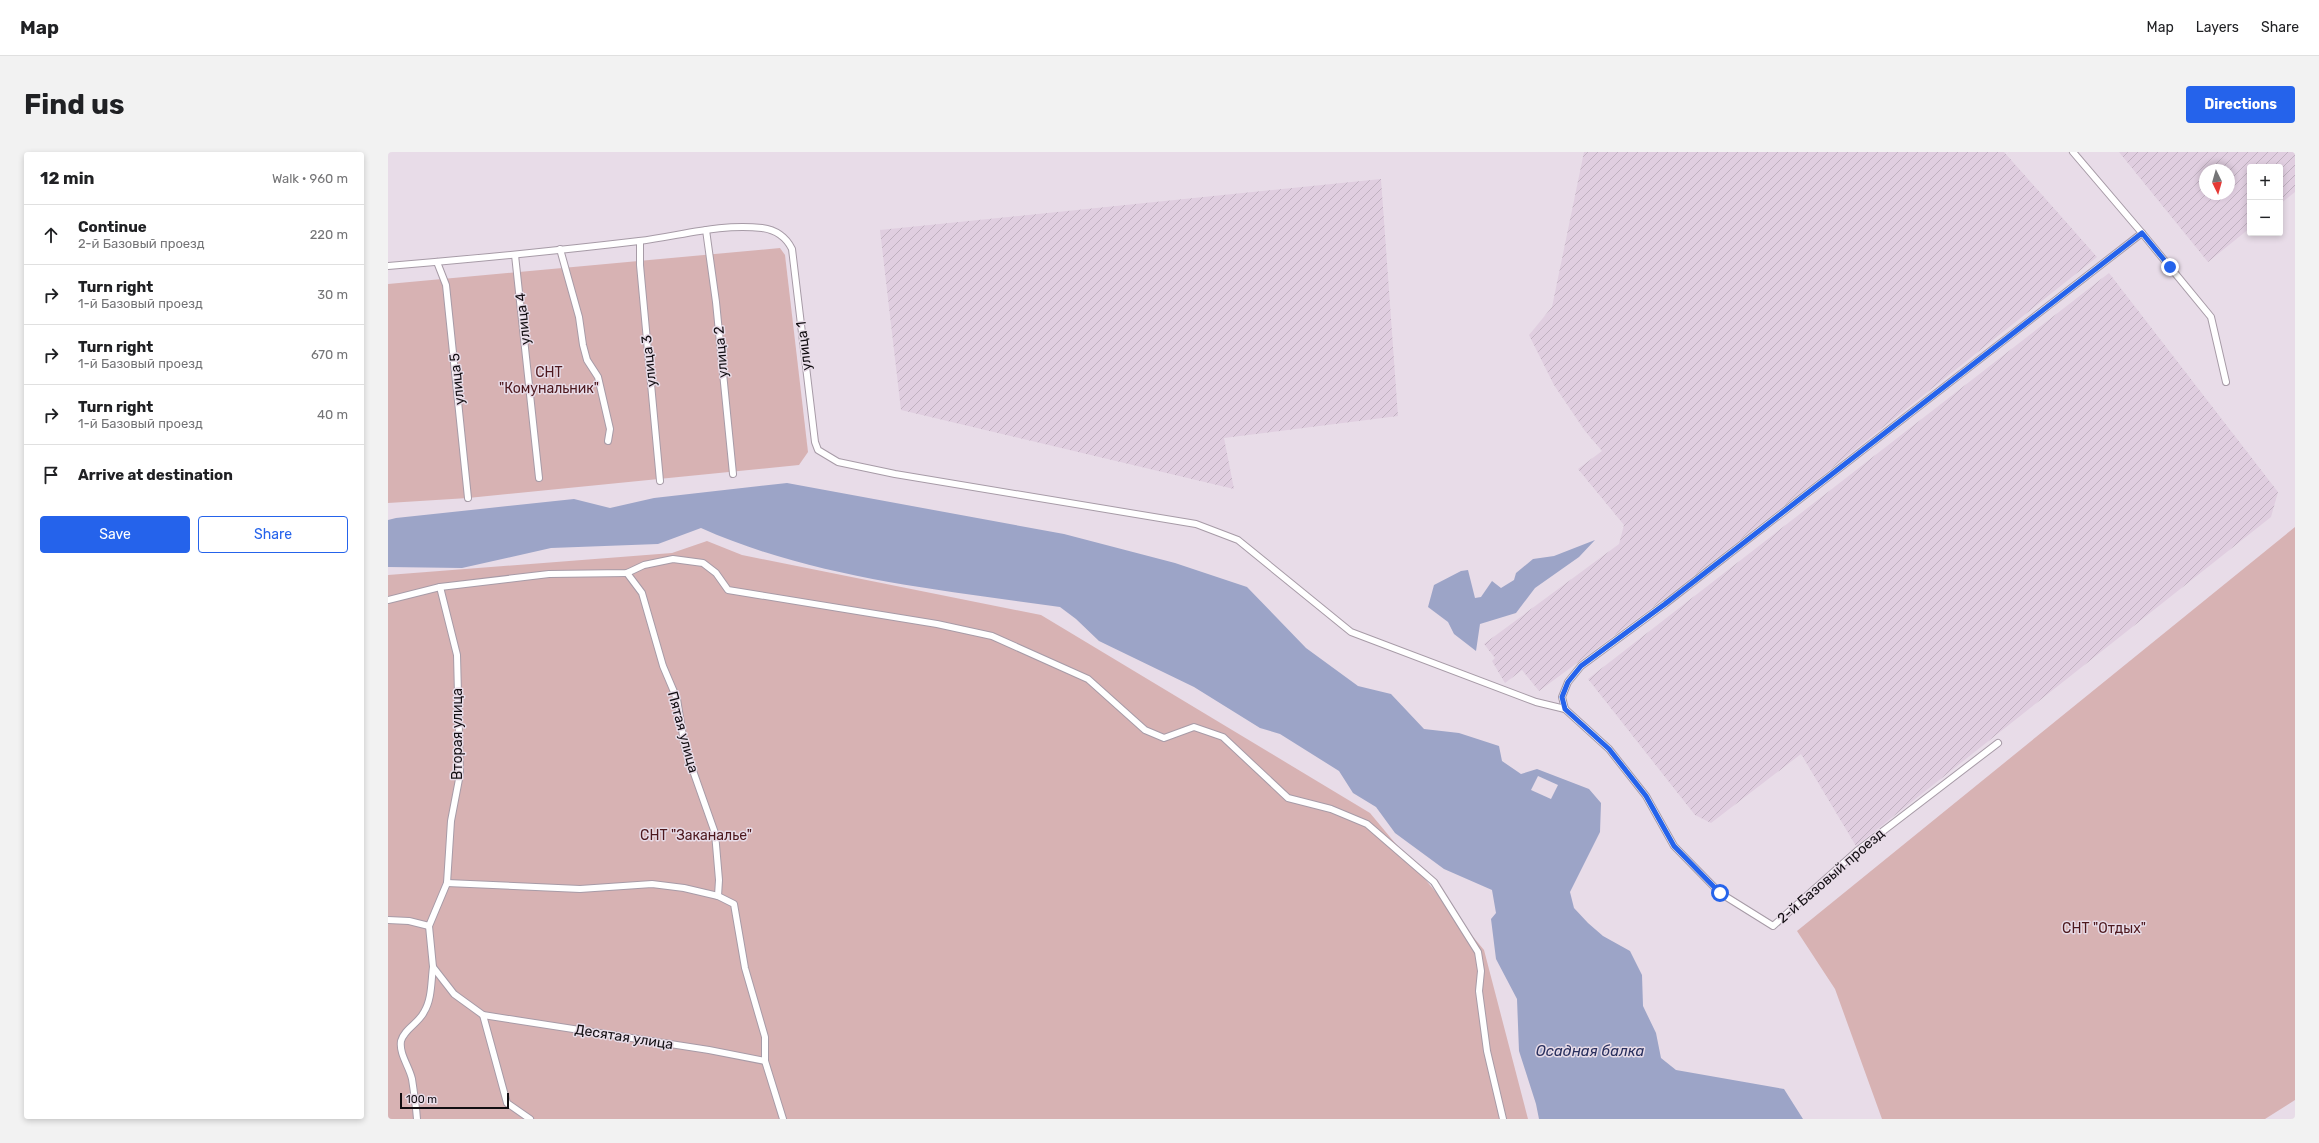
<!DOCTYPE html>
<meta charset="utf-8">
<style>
:root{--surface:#fff;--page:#f2f2f2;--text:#202124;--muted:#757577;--line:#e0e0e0;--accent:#2563eb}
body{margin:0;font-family:Rubik,sans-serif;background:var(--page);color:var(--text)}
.controls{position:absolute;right:12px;top:12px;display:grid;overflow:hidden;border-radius:4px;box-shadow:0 2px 6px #0003}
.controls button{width:36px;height:36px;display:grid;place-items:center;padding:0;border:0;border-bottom:1px solid var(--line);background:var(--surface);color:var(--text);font:20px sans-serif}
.compass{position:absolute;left:1811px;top:12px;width:36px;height:36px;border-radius:50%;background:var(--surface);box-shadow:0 2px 6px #0003;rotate:175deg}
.scale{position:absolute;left:12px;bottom:10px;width:109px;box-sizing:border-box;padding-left:4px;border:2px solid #120e12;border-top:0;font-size:11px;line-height:14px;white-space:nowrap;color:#120e12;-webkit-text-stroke:3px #e8dce8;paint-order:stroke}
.stop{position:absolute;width:12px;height:12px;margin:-9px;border:3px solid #2563eb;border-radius:50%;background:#fff}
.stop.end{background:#2563eb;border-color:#fff;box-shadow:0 1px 4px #0008}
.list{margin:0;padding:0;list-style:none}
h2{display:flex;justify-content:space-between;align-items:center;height:52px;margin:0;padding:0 16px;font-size:17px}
h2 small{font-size:13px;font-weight:400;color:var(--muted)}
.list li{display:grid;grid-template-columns:26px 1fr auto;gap:12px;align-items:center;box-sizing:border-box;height:60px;padding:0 16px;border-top:1px solid var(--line)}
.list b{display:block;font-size:15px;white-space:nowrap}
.list p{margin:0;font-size:13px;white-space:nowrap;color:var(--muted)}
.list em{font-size:13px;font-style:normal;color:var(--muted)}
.actions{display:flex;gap:8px;padding:12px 16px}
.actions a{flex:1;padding:9px 0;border:1px solid var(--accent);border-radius:4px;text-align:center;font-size:14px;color:var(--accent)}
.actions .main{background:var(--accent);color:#fff}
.icon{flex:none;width:22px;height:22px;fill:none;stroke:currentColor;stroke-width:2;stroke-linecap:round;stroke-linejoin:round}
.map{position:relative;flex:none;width:1907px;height:967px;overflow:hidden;border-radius:4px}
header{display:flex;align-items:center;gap:24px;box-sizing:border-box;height:56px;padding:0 20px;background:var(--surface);border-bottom:1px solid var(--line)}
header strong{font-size:19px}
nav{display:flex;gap:22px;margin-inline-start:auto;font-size:14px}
.intro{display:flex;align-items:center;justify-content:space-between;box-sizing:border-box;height:96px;padding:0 24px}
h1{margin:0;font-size:28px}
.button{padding:10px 18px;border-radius:4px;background:var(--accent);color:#fff;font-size:14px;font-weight:700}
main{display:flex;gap:24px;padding:0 24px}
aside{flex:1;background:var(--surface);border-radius:4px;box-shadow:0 2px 6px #0003}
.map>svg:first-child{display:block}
</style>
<header>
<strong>Map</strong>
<nav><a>Map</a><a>Layers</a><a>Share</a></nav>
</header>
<div class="intro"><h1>Find us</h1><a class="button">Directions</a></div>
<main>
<aside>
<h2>12 min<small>Walk · 960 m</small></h2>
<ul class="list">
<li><svg class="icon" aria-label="ahead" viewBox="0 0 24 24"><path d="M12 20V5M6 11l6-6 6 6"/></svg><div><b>Continue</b><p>2-й Базовый проезд</p></div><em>220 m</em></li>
<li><svg class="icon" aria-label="right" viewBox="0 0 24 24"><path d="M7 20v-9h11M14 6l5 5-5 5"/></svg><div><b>Turn right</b><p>1-й Базовый проезд</p></div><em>30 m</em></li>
<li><svg class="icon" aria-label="right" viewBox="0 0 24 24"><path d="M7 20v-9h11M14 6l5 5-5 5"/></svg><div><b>Turn right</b><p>1-й Базовый проезд</p></div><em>670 m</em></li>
<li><svg class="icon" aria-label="right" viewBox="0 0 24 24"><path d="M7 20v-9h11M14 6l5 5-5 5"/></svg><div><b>Turn right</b><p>1-й Базовый проезд</p></div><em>40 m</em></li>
<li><svg class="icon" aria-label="arrive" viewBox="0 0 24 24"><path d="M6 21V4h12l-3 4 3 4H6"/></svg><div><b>Arrive at destination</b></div></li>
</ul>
<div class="actions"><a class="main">Save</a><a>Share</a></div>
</aside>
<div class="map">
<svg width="1907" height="967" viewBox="0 0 1907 967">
<defs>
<pattern id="industrial-furrows" width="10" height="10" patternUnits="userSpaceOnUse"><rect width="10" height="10" fill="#e0cee0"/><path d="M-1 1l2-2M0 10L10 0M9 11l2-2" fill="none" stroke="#bfb0bf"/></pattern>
</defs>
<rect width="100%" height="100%" fill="#e8dce8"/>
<g fill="url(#industrial-furrows)" fill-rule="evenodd">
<polygon points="1196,0 1616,0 1709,105 1415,339 1277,446 1151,539 1134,518 1117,531 1104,509 1107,506 1096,492 1231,392 1236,373 1190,317 1214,299 1197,279 1166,233 1141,183 1164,155"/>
<path d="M1731,0H1907V40L1892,52V15H1862V76L1820,110ZM1817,18H1841V42H1817Z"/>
<polygon points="993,27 1010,264 836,286 846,337 513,258 492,78"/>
<polygon points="1721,121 1890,340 1883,365 1468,694 1413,602 1323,671 1307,663 1200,527"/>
</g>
<g fill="#d7b2b3">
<polygon points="392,96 397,103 420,300 411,313 80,346 0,351 0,132"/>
<polygon points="1907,375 1907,948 1877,967 1494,967 1447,837 1409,779"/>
<polygon points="319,389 354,403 653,463 982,661 1096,798 1140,967 0,967 0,423 284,401"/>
</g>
<g fill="#9ca4c7">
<path d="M399,331L676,382L787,411L859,435L918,496L970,534L1003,542L1036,577L1071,581L1111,594L1114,609L1133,622L1149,617L1201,637L1213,651L1212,680L1182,740L1186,756L1200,771L1215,784L1242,799L1254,823L1255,854L1268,881L1273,906L1288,918L1396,937L1415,967H1151L1148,952L1131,899L1129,847L1108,807L1103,767L1108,761L1104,738L1056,717L1007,681L988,655L965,641L951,619L892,582L872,576L806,535L711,489L688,467L672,455C552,438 425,426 313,376L270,392L163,396L74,416L0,415V368L8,366L186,347L222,356L266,346Z"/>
<polygon points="1207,388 1191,405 1147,436 1128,461 1092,472 1088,499 1066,482 1060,470 1040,455 1046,433 1073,419 1080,418 1087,446 1093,445 1104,429 1113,436 1126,428 1128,421 1145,407 1166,404"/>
</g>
<polygon fill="#e8dce8" points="1150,624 1170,633 1163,647 1143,638"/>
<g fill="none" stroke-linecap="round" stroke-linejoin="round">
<g stroke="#a79ba7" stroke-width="8">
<g id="street">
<polyline points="1685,0 1754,81 1823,165 1838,230"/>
<polyline points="318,78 328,150 345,322"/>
<polyline points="252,89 252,113 272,329"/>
<polyline points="172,97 191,165 195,193 199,208 210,225 222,277 220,289"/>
<polyline points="127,103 151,326"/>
<polyline points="49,110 58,133 80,346"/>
<path d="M0,114C84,107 167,99 251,89C292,84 332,71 374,76C389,78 398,85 404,97L427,290L430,298L450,310L507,322L808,372L850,388L963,480L1148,550L1177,557L1221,597L1258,644L1286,694L1332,741L1385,774L1469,699L1610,591"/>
<polyline points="239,421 254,441 275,514 289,547 297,596 327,681 331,728 330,744"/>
<polyline points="52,435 69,503 72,622 63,669 59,731 41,774 45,815 66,842 95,863 119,951 142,967"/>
<polyline points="0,448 52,435 161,422 239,421 256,413 285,407 315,411 328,421 340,438 549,472 604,484 700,527 757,578 776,586 806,575 835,585 900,646 943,657 979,672 1046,730 1090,800 1093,819 1091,839 1099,899 1115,967"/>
<polyline points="1177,557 1174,545 1180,530 1193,514 1277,452 1754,81"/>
<polyline points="59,731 192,737 264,732 296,736 330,744 346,752 357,816 377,885 377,909 395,967"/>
<polyline points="0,768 21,769 41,774"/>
<polyline points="95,863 321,898 377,909"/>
<path d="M29,967C28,954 26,940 24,927C21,914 11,902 13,889C16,877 31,871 36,860C44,847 43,830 45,815"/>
</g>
</g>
<use href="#street" stroke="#fff" stroke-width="6"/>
</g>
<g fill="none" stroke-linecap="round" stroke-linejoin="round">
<polyline stroke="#2563eb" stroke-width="5" points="1332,741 1286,694 1258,644 1221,597 1177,557 1174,545 1180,530 1193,514 1277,452 1754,81 1782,115"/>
</g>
<g text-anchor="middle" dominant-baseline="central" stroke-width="3" stroke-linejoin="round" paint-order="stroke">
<g font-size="14" fill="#120e12" stroke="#e8dce8">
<text transform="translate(135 167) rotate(-96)">улица 4</text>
<text transform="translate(416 194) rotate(-97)">улица 1</text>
<text transform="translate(333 200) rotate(-95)">улица 2</text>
<text transform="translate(261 209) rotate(-96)">улица 3</text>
<text transform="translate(69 227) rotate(-96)">улица 5</text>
<text transform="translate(295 580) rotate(75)">Пятая улица</text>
<text transform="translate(69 582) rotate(-90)">Вторая улица</text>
<text transform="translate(1443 724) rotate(-41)">2-й Базовый проезд</text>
<text transform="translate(236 885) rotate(9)">Десятая улица</text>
</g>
<g font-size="14" fill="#4d181d" stroke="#e8dce8">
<text x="161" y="220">СНТ<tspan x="161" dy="16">"Комунальник"</tspan></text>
<text x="308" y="683">СНТ "Заканалье"</text>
<text x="1716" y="776">СНТ "Отдых"</text>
</g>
<g font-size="15" font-style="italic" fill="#29305e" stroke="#e8dce8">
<text x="1202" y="899">Осадная балка</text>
</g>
</g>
</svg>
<div class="controls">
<button>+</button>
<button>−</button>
</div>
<svg class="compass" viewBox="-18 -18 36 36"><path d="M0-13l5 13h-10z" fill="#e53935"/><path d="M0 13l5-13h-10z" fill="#757577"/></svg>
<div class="scale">100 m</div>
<div class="stop" style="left:1332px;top:741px"></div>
<div class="stop end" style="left:1782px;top:115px"></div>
</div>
</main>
